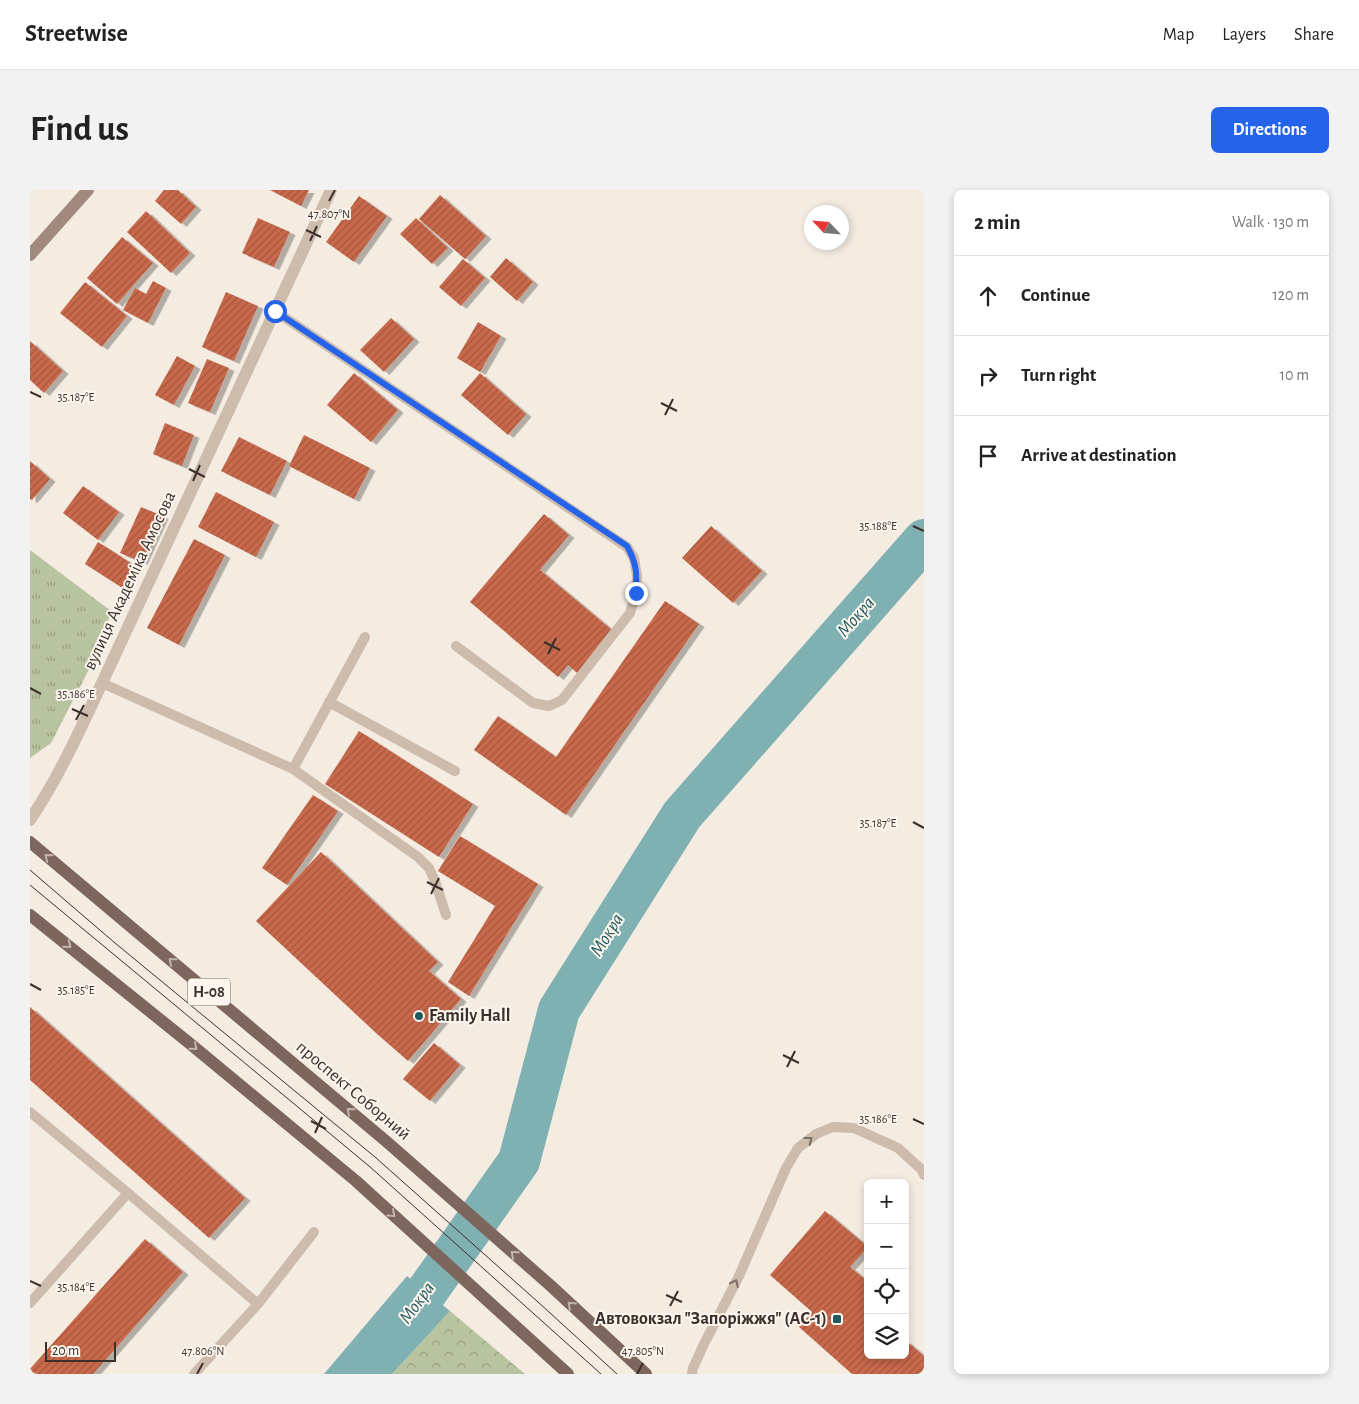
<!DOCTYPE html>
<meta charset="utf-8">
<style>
:root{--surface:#fff;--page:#f2f2f2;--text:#222;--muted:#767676;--line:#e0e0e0;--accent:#2563eb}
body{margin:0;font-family:"Alegreya Sans",sans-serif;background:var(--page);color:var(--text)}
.controls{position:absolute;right:15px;bottom:15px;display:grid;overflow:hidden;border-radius:8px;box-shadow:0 2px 8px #0003}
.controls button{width:45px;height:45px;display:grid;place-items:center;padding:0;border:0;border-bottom:1px solid var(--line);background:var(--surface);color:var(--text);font:25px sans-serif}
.compass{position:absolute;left:774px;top:15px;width:45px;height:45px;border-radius:50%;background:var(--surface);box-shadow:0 2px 8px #0003;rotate:296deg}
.scale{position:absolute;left:15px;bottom:12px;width:71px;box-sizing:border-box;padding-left:5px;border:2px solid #3b302b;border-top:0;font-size:14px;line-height:18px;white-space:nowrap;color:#3b302b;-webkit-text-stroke:4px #fbf5ee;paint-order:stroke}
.stop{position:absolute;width:15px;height:15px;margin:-11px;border:4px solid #2563eb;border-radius:50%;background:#fff}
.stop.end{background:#2563eb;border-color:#fff;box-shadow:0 1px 5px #0008}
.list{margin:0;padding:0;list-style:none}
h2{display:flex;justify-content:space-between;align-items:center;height:65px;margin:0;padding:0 20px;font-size:21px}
h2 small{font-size:16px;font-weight:400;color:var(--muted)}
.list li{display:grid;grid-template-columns:32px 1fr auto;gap:15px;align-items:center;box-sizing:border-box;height:80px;padding:0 20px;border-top:1px solid var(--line)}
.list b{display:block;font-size:19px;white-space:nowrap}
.list em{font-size:16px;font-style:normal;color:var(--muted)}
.icon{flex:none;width:28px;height:28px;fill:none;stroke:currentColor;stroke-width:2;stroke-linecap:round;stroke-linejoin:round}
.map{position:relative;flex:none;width:894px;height:1184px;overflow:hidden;border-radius:8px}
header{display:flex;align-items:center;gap:30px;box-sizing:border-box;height:70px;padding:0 25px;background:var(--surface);border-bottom:1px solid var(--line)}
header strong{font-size:24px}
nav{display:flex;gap:28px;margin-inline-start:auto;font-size:18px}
.intro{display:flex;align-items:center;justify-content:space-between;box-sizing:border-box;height:120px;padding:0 30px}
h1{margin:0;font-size:35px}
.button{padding:12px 22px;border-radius:8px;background:var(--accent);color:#fff;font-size:18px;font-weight:700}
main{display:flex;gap:30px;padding:0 30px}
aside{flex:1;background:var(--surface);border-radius:8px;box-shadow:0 2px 8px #0003}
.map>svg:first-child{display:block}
</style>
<header>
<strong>Streetwise</strong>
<nav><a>Map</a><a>Layers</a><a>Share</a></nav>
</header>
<div class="intro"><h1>Find us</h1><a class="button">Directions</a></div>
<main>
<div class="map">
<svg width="894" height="1184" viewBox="0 0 894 1184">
<defs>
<pattern id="forest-crowns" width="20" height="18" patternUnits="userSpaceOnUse" patternTransform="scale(1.25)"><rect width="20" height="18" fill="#b8c4a0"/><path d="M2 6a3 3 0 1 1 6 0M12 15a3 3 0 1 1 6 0" fill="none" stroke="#97a083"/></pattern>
<pattern id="park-tufts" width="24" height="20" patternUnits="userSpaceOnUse" patternTransform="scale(1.25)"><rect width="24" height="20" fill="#b8c4a0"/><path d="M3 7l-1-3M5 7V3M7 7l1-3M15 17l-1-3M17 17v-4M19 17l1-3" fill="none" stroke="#97a083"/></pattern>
<pattern id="building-hatch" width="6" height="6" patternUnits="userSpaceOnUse" patternTransform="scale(1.25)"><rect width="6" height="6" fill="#c8694b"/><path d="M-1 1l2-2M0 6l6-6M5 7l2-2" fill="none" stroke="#a4573f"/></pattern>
<filter id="shadow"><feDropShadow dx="5.5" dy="3" stdDeviation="0" flood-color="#0004"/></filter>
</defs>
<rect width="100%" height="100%" fill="#f4ebe1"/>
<polygon fill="url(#forest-crowns)" points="420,1121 495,1184 362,1184"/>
<polygon fill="url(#park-tufts)" points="0,360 81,421 71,456 21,553 0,568"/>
<polygon fill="#7fb0b2" points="377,1086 420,1121 362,1184 294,1184"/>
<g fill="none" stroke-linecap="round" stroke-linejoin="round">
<polyline stroke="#7fb0b2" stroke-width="42" points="335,1184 379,1127 489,971 529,820 652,625 894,350"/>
</g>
<g fill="url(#building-hatch)" filter="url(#shadow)">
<polygon points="134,0 148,0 166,17 151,34 125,11"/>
<polygon points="240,0 279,0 271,16"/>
<polygon points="410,5 456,46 435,69 389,29"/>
<polygon points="329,6 357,26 324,72 296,52"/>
<polygon points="116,21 160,63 141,83 97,42"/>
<polygon points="228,28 260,42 244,77 212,63"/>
<polygon points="386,28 418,58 402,74 370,44"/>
<polygon points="92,47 123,73 87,114 57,88"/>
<polygon points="476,68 503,92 487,111 460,87"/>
<polygon points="433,69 455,88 431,116 409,97"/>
<polygon points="123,91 136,98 118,133 93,120 105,98 116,104"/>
<polygon points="55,92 97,126 72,157 30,123"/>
<polygon points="196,102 228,116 204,171 172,157"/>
<polygon points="361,128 384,149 354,182 330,160"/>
<polygon points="448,132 471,146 450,182 427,168"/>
<polygon points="0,151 33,181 14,203 0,190"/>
<polygon points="147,166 165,176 144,215 125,205"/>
<polygon points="177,169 199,178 180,222 158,213"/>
<polygon points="324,183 368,220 341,252 297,215"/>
<polygon points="450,183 496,224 478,245 431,205"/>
<polygon points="135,233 164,245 152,276 123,264"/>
<polygon points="274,245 340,278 324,309 259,276"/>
<polygon points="209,247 257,271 240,305 191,281"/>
<polygon points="0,271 20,289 2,310 0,309"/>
<polygon points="53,296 89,322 68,350 33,323"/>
<polygon points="186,302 244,332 226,367 168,337"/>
<polygon points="111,317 133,326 112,372 90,363"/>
<polygon points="514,324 539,345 510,380 583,441 547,483 538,475 528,487 440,412"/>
<polygon points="681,336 732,381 703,413 652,368"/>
<polygon points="164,349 195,365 149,455 117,438"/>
<polygon points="68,352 107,377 94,399 55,374"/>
<polygon points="635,411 669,434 536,625 444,560 468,526 526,567"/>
<polygon points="329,541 443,614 409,667 295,594"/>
<polygon points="283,605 308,621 257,695 232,678"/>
<polygon points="430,646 508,694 439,806 418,792 465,716 408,681"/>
<polygon points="291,662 408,772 399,781 431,809 378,871 346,843 226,731"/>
<polygon points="0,817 215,1008 179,1048 0,890"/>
<polygon points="404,853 430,875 400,911 373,889"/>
<polygon points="795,1021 838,1057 820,1077 838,1092 838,1165 875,1165 875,1150 894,1166 894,1184 822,1184 769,1137 782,1122 740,1085"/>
<polygon points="115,1049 153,1082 63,1184 0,1184 0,1179"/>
</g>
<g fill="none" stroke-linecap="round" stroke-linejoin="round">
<g stroke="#cdbbac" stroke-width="10">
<polyline points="245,121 597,357 604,368 607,386 606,403 600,423 532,510 519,516 503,513 426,456"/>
<polyline points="72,493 263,579 335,447"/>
<polyline points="299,512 425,581"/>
<polyline points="263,579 388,667 399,678 405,691 416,725"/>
<polyline points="0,922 98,1003 228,1114"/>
<polyline points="0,1113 98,1003"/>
<polyline points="164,1184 228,1114 284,1042"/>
<polyline points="662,1184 663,1178 674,1154 709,1086 756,978 768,958 786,944 803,937 824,938 868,958 891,979 894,985"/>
</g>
<path stroke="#cdbbac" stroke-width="12" d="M0,630C29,587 50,540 72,493L301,0"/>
<polyline stroke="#a18a7d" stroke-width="12" points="0,65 58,0"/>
<g stroke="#7d675c" stroke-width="12">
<polyline points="0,652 357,952 521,1096 616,1184"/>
<polyline points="0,725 158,852 326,991 538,1184"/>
</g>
<g stroke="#3b302b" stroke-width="1">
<polyline points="0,680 85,753 345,967 508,1112 587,1184"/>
<polyline points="0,695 339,976 571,1184"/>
</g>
</g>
<defs><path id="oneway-chevron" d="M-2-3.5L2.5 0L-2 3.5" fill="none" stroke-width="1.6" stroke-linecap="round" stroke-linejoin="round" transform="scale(1.25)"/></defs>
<g stroke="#c2b5ac">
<use href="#oneway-chevron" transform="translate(18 667) rotate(-140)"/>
<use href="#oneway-chevron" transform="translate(38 755) rotate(39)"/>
<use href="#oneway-chevron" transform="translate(142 771) rotate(-140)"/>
<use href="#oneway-chevron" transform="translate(164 857) rotate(40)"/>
<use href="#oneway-chevron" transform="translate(320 921) rotate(-140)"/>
<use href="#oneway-chevron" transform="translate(362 1024) rotate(42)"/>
<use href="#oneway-chevron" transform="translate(484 1064) rotate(-139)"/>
<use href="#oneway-chevron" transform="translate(541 1115) rotate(-137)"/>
</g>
<g stroke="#7d6f65">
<use href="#oneway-chevron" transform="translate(779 950) rotate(-37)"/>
<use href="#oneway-chevron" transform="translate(705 1093) rotate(-63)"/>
</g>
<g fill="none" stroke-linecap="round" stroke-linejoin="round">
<path stroke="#2563eb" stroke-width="6" d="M245,121L597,356C607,374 607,384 606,403"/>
</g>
<path fill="none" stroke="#3b302b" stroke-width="2" d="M299,11L305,0M276,40L291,47M280,51L287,36M0,202L11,207M631,213L647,221M635,225L643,209M159,279L175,287M163,291L170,275M883,336L894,341M514,452L530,460M518,464L526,448M0,498L11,504M42,519L58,526M46,530L54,515M883,632L894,638M397,692L413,700M401,704L409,688M0,794L11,800M753,865L769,873M757,877L765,861M883,929L894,934M281,931L296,939M285,943L292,927M0,1091L11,1096M636,1105L652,1112M640,1116L648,1101M167,1184L173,1173M607,1184L613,1173"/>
<g fill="#1f5a5e" stroke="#fbf5ee" stroke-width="2">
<circle cx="389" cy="826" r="5"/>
<rect x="802" y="1124" width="10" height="10" rx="2.5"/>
</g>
<g text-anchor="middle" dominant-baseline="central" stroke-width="4" stroke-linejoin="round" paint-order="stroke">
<rect fill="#fbf5ee" stroke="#756b66" stroke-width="1" x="158" y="788.5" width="42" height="27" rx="4"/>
<g font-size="16" font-weight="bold" fill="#3b302b">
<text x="179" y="802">Н-08</text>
</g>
<g font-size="18" fill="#3b302b" stroke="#fbf5ee">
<text transform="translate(100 391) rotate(-65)">вулиця Академіка Амосова</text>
<text transform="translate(323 901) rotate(40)">проспект Соборний</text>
</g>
<g font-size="18" font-weight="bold" fill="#3b302b" stroke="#fbf5ee" text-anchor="start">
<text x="399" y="826">Family Hall</text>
<text x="797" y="1129" text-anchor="end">Автовокзал "Запоріжжя" (АС-1)</text>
</g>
<g font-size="19" font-style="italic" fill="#1f5a5e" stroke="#fbf5ee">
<text transform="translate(826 427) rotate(-49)">Мокра</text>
<text transform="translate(577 745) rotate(-58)">Мокра</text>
<text transform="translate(387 1113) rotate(-54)">Мокра</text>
</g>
</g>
<g font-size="12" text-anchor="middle" fill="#3b302b" stroke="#fbf5ee" stroke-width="4" stroke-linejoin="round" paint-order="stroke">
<text x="299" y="28">47.807°N</text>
<text x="46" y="211">35.187°E</text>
<text x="848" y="340">35.188°E</text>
<text x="46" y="508">35.186°E</text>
<text x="848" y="637">35.187°E</text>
<text x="46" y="804">35.185°E</text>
<text x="848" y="933">35.186°E</text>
<text x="46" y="1101">35.184°E</text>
<text x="173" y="1165">47.806°N</text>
<text x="613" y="1165">47.805°N</text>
</g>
</svg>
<div class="controls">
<button>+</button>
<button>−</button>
<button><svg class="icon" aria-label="locate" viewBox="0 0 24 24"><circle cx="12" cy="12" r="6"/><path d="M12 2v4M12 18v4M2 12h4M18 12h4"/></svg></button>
<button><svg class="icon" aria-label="layers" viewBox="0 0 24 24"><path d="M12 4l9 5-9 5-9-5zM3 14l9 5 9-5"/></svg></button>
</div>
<svg class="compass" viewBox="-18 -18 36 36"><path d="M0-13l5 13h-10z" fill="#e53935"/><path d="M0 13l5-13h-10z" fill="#767676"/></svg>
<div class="scale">20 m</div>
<div class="stop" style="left:245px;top:121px"></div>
<div class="stop end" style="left:606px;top:403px"></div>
</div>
<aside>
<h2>2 min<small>Walk · 130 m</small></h2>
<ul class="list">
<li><svg class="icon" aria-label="ahead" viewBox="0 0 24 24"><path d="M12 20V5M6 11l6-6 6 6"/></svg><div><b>Continue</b></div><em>120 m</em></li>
<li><svg class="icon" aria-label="right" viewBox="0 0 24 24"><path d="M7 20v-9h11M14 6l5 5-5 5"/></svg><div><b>Turn right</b></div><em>10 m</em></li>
<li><svg class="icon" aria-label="arrive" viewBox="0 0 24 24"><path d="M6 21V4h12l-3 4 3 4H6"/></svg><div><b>Arrive at destination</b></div></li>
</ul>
</aside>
</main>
